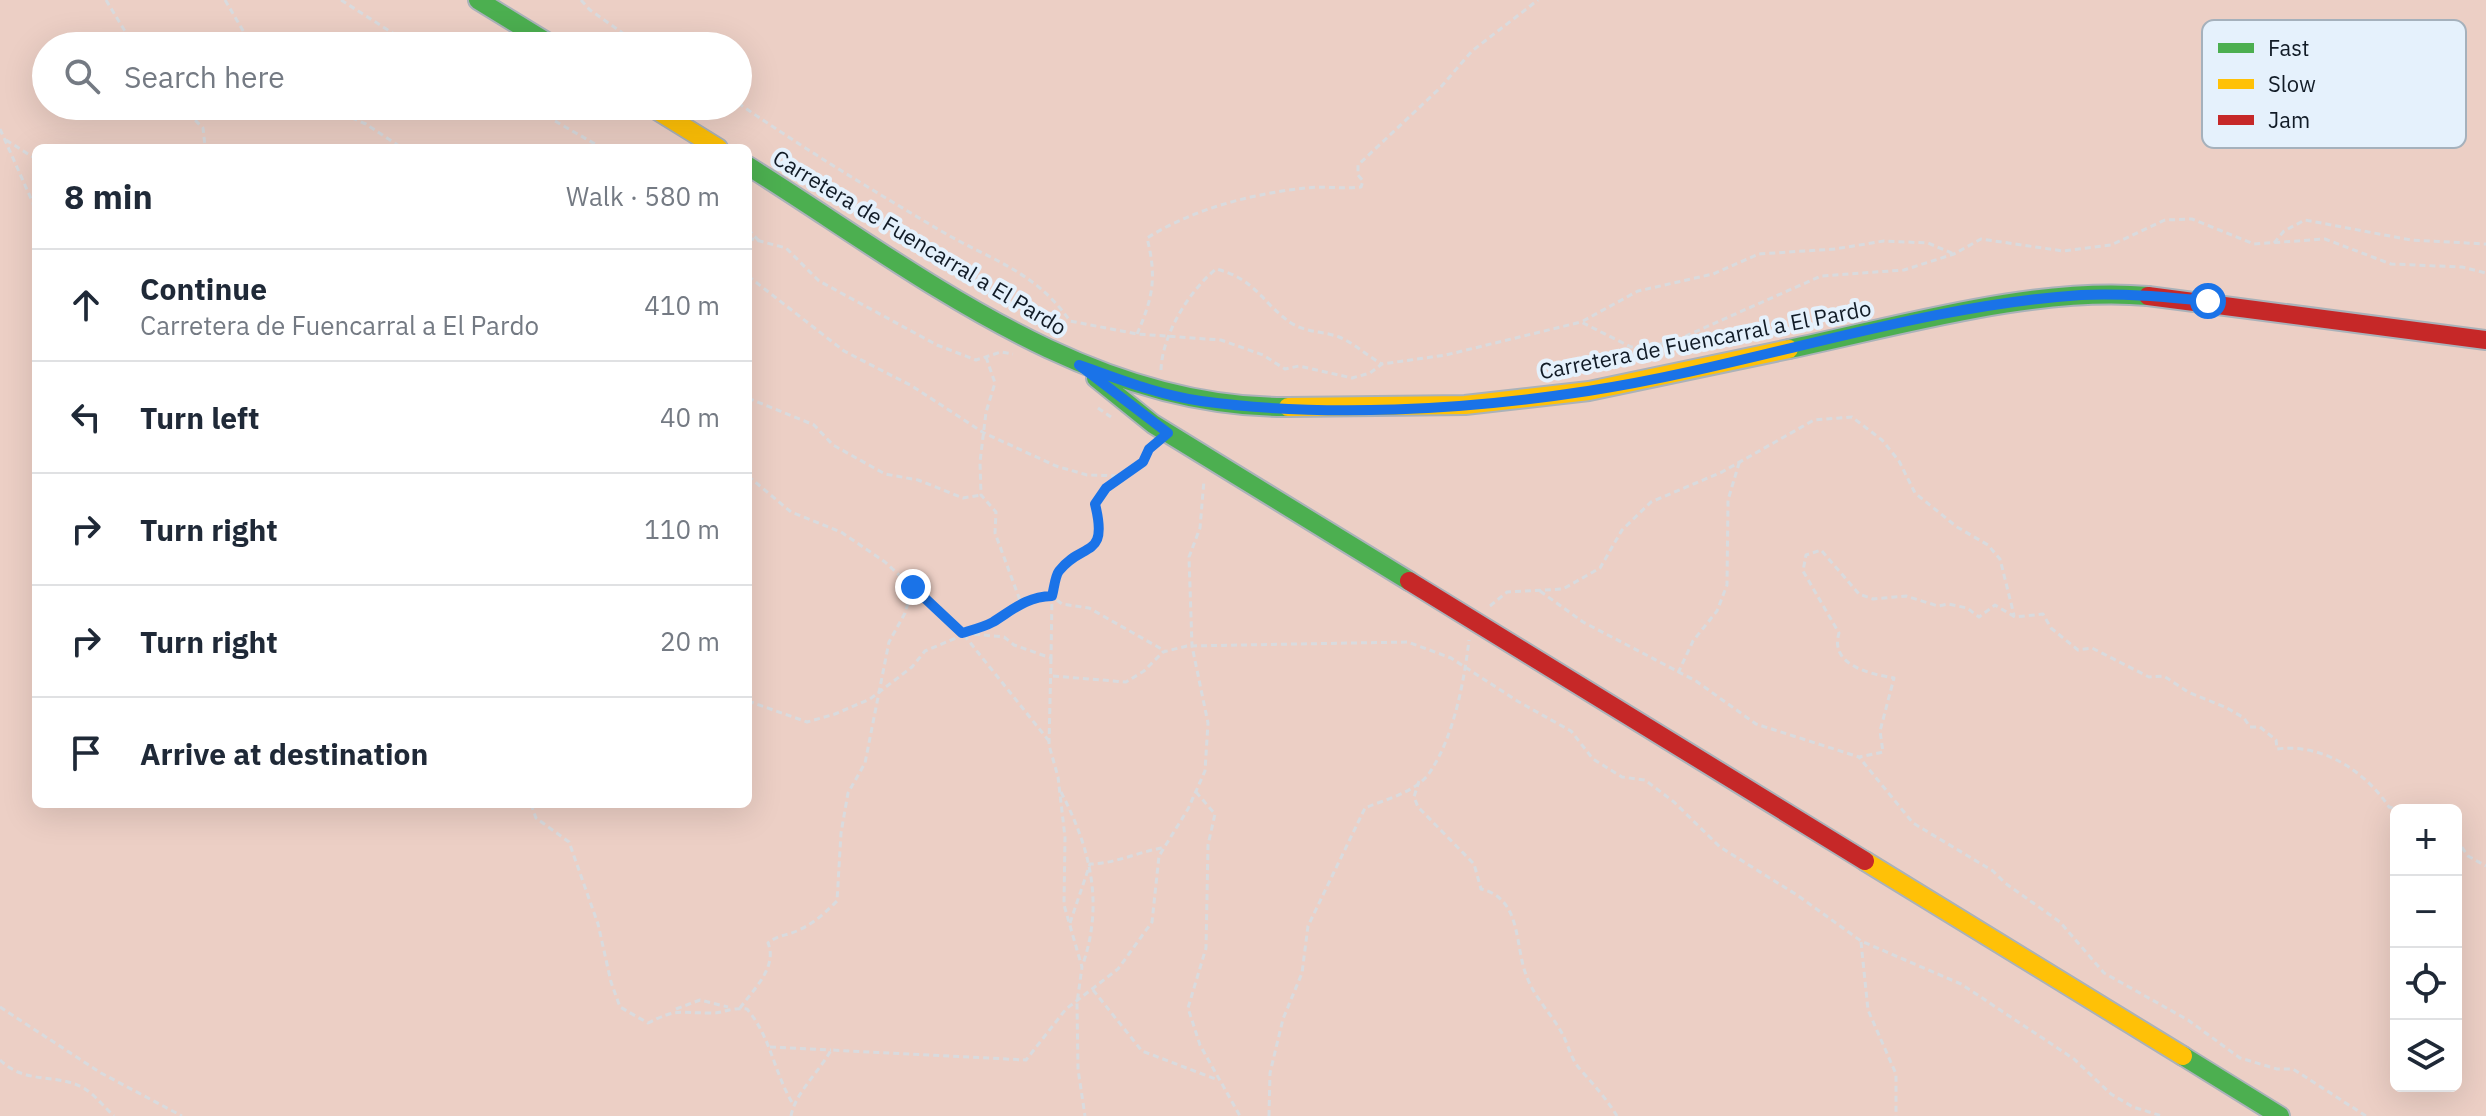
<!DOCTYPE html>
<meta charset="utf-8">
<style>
:root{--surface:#fff;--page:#f2f2f3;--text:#1f2937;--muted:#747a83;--line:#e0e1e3}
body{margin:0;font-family:"IBM Plex Sans",sans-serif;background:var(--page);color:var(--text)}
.controls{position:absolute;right:24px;bottom:24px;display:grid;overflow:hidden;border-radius:12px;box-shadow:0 8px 32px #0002}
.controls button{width:72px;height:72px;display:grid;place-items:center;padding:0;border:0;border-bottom:2px solid var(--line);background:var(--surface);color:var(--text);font:40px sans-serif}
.stop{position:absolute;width:24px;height:24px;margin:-18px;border:6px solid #1a73e8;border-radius:50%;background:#fff}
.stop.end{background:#1a73e8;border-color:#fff;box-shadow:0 2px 8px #0008}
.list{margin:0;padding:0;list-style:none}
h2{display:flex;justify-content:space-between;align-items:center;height:104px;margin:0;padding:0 32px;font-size:34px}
h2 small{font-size:26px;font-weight:400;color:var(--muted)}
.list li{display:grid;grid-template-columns:52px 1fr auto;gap:24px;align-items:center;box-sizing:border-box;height:112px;padding:0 32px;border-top:2px solid var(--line)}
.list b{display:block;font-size:30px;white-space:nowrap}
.list p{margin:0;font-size:26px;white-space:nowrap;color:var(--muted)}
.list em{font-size:26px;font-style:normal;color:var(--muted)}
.icon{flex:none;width:44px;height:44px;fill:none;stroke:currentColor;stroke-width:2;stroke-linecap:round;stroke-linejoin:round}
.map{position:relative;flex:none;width:2486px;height:1116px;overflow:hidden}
.search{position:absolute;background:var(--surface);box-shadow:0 8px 32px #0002;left:32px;top:32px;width:720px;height:88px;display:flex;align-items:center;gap:20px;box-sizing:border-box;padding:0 28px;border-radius:44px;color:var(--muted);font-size:30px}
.panel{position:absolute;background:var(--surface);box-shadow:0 8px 32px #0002;left:32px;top:144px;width:720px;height:664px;border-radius:12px}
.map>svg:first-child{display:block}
</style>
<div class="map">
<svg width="2486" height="1116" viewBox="0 0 2486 1116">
<rect width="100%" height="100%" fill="#eaf1f7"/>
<path fill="#eccfc5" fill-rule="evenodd" d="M0,0H2486V1116H0ZM46,46H738V106H46ZM36,148H748V804H36ZM2396,810H2456V1086H2396Z"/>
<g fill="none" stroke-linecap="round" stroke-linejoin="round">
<g stroke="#aab2b9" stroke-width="22">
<g id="fast">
<polyline points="478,0 553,46"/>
<path d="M748,166C914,270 1084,409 1288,407"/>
<path d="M1789,349C1900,326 2035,286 2148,296"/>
<polyline points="1096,378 1153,424 1409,581"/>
<polyline points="2183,1056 2280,1116"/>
</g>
</g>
<g stroke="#aab2b9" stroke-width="22">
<g id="slow">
<polyline points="650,106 718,148"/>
<polyline points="1288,407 1465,405 1589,391 1789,349"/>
<polyline points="1865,861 2183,1056"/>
</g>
</g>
<g stroke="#aab2b9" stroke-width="22">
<g id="jam">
<polyline points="2148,296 2486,340"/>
<polyline points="1409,581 1865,861"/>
</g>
</g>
<g stroke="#d9dbde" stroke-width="3" stroke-dasharray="6 4" stroke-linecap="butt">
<polyline points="106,0 134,46"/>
<polyline points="225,0 252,46"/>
<polyline points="341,0 413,46"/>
<polyline points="581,0 590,10 641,46"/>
<path d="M738,103C804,149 872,190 941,231C992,261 1034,270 1070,321L1137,334L1221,340L1263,355L1285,369L1299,366L1352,378L1370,373L1382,364L1446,355L1581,322L1631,347L1670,343L1821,276L1904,270L1954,254L1981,239L2063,251L2111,245L2165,220L2192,219L2254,244L2325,239L2391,264L2462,267L2486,273"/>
<polyline points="181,106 203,128 205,146"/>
<polyline points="324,106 366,124 402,148"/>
<polyline points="529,106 602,148"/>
<polyline points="0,129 33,203 36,221"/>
<polyline points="6,140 36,159"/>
<polyline points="180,148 209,148"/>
<polyline points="748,229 759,241"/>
<polyline points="748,238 786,248 819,281 937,345 976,360 1001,352 1013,354"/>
<polyline points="2274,243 2284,231 2305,220 2411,240 2486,244"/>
<polyline points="748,276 844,351 912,386 984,433 1056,466 1087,475 1121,476"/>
<polyline points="1583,321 1638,291 1713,274 1759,254 1835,249 1884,241 1928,243 1954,254"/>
<path d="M1137,334C1153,298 1157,277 1147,238C1193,209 1251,194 1305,188C1323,186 1342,189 1361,187L1363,181L1358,175V165L1440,88L1472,51L1538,0"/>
<polyline points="986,357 995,383 986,412 980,462 981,495 996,512 995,533 1021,603"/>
<path d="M1161,370C1162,335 1189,291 1216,269C1256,279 1261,302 1291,323C1307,333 1323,331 1339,337C1354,343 1367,356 1382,364"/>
<polyline points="748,398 814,425 833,445 885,474 918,480 963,498 981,495"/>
<polyline points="1098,408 1111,417"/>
<path d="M748,476L791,512L841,532L885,562L962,633L1004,637L1014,645L1051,658L1052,596L1058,571L1097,540L1100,527L1095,504C1111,480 1136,470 1151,447"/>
<polyline points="1540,591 1583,622 1696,681 1756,724 1859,757"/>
<polyline points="1490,606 1507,592 1563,589 1600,568 1622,530 1651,502 1722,472 1814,420 1852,417 1882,440 1899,461 1915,493 1957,527 1988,545 2000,559 2014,615"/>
<polyline points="964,635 1049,741"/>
<polyline points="1051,658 1049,745 1058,777 1065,837 1064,905 1082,967 1077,1003 1078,1069 1085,1116"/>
<polyline points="1678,673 1693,641 1717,611 1727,585 1728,500 1740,460"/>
<polyline points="1053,676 1126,682 1144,671 1163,652 1187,646 1408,642 1451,658 1519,702 1571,731 1593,759 1622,777 1645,780 1674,802 1720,847 1797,895 1861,941 1961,984 2074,1059 2111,1094 2133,1107 2162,1116"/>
<polyline points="748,701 807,722 835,714 870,699 912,667 925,651 992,623 1015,605 1035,597 1052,596 1062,604 1089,608 1165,651"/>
<path d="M1419,781L1414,797L1418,807L1474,864L1481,889C1523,899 1514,947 1527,977C1535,999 1552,1014 1563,1035C1568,1045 1571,1058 1579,1068C1593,1084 1606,1098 1617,1116"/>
<path d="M1061,792C1090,848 1104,902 1083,964"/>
<polyline points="1196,792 1215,814 1208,845 1206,948 1188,1008 1200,1045 1240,1116"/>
<path d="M531,804L536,818L569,842L598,924L611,982L620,1007L648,1023C678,1008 678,1013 710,1013C723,1014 729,1007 747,1009C771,1037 774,1073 793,1104"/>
<polyline points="2456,839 2468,856 2486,866"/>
<path d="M1070,923L1090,864C1114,864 1138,852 1162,848"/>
<polyline points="1861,942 1868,1010 1896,1074 1896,1116"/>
<polyline points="1093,990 1142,1051 1218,1080"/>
<polyline points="0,1007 101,1073 182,1116"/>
<path d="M740,1008C753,990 778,967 768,943C779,934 787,936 799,930C814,923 825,913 837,901L841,833L848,793L865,763L889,642L905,613L913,587"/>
<polyline points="676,1009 700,1000 728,1007"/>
<polyline points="770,1047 831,1050"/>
<path d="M0,1060C27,1086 58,1072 85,1089C95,1095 105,1108 114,1116"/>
<path d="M791,1116C795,1093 820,1071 831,1050L1026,1060L1066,1009L1118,969L1152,922L1159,856L1188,809L1205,771L1208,723L1192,646L1189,557L1200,528L1204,480"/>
<path d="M1269,1116L1270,1073L1283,1019L1302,973L1308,926L1365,808C1386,799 1417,792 1430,772C1454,736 1464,682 1469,640"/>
<path d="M2366,1116L2293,1069H2277L2240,1058L2188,1020L2104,973L2060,922L2005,883L1993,871L1913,823L1859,757L1883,752L1880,731L1894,678C1870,674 1829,665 1839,633L1803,571L1806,555L1821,550L1859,594L1873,599L1906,596L1938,606L1948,604L1967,608L1979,617L1995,605L2015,617L2043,614L2051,628L2078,650L2092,648L2149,677L2164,676L2188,692L2227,708L2244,718L2250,727H2260L2276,740L2277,749C2322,743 2365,771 2389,807L2402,810"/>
</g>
<use href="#fast" stroke="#4caf50" stroke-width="18"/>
<use href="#slow" stroke="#ffc107" stroke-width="18"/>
<use href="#jam" stroke="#c62828" stroke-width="18"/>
</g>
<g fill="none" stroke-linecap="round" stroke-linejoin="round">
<path stroke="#1a73e8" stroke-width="10" d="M913,587L962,633C972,630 984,627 993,622C1014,609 1026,597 1052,596C1054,589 1055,576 1059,571C1082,541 1109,560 1095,504L1106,488L1143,462L1149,449L1168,433L1079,365C1119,379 1159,395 1201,401C1324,418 1465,410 1588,391C1752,366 1915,306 2081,295C2124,293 2166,297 2208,301"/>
</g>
<g text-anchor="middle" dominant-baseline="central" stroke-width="8" stroke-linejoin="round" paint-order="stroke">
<g font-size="22" fill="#111b26" stroke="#e5f1fc">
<text transform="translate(920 242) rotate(31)">Carretera de Fuencarral a El Pardo</text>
<text transform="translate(1705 339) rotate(-11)">Carretera de Fuencarral a El Pardo</text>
</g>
</g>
<rect x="2202" y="20" width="264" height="128" rx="12" fill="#e5f1fc" stroke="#a5b1bc" stroke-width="2"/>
<rect x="2218" y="43" width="36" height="10" fill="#4caf50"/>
<rect x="2218" y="79" width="36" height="10" fill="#ffc107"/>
<rect x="2218" y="115" width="36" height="10" fill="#c62828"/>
<g font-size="22" fill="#111b26">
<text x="2268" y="56">Fast</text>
<text x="2268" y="92">Slow</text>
<text x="2268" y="128">Jam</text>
</g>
</svg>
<div class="controls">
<button>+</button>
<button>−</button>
<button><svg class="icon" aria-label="locate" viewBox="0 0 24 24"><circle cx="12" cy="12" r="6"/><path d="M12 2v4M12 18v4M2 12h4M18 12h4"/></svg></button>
<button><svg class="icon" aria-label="layers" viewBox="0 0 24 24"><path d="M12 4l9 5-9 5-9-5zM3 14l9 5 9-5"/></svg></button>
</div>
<div class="stop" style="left:2208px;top:301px"></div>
<div class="stop end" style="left:913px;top:587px"></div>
<div class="search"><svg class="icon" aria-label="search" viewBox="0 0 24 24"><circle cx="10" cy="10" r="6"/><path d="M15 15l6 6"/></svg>Search here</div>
<section class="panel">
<h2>8 min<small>Walk · 580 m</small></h2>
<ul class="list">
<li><svg class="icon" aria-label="ahead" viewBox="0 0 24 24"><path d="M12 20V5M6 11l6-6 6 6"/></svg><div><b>Continue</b><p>Carretera de Fuencarral a El Pardo</p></div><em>410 m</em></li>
<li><svg class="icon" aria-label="left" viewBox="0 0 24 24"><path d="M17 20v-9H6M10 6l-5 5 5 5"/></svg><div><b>Turn left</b></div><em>40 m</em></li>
<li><svg class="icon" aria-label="right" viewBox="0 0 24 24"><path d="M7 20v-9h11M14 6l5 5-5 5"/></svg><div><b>Turn right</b></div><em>110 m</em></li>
<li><svg class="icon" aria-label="right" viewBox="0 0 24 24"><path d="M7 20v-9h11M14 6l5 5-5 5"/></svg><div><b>Turn right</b></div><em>20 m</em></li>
<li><svg class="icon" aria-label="arrive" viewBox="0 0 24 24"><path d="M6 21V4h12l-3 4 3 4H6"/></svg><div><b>Arrive at destination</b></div></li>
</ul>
</section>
</div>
